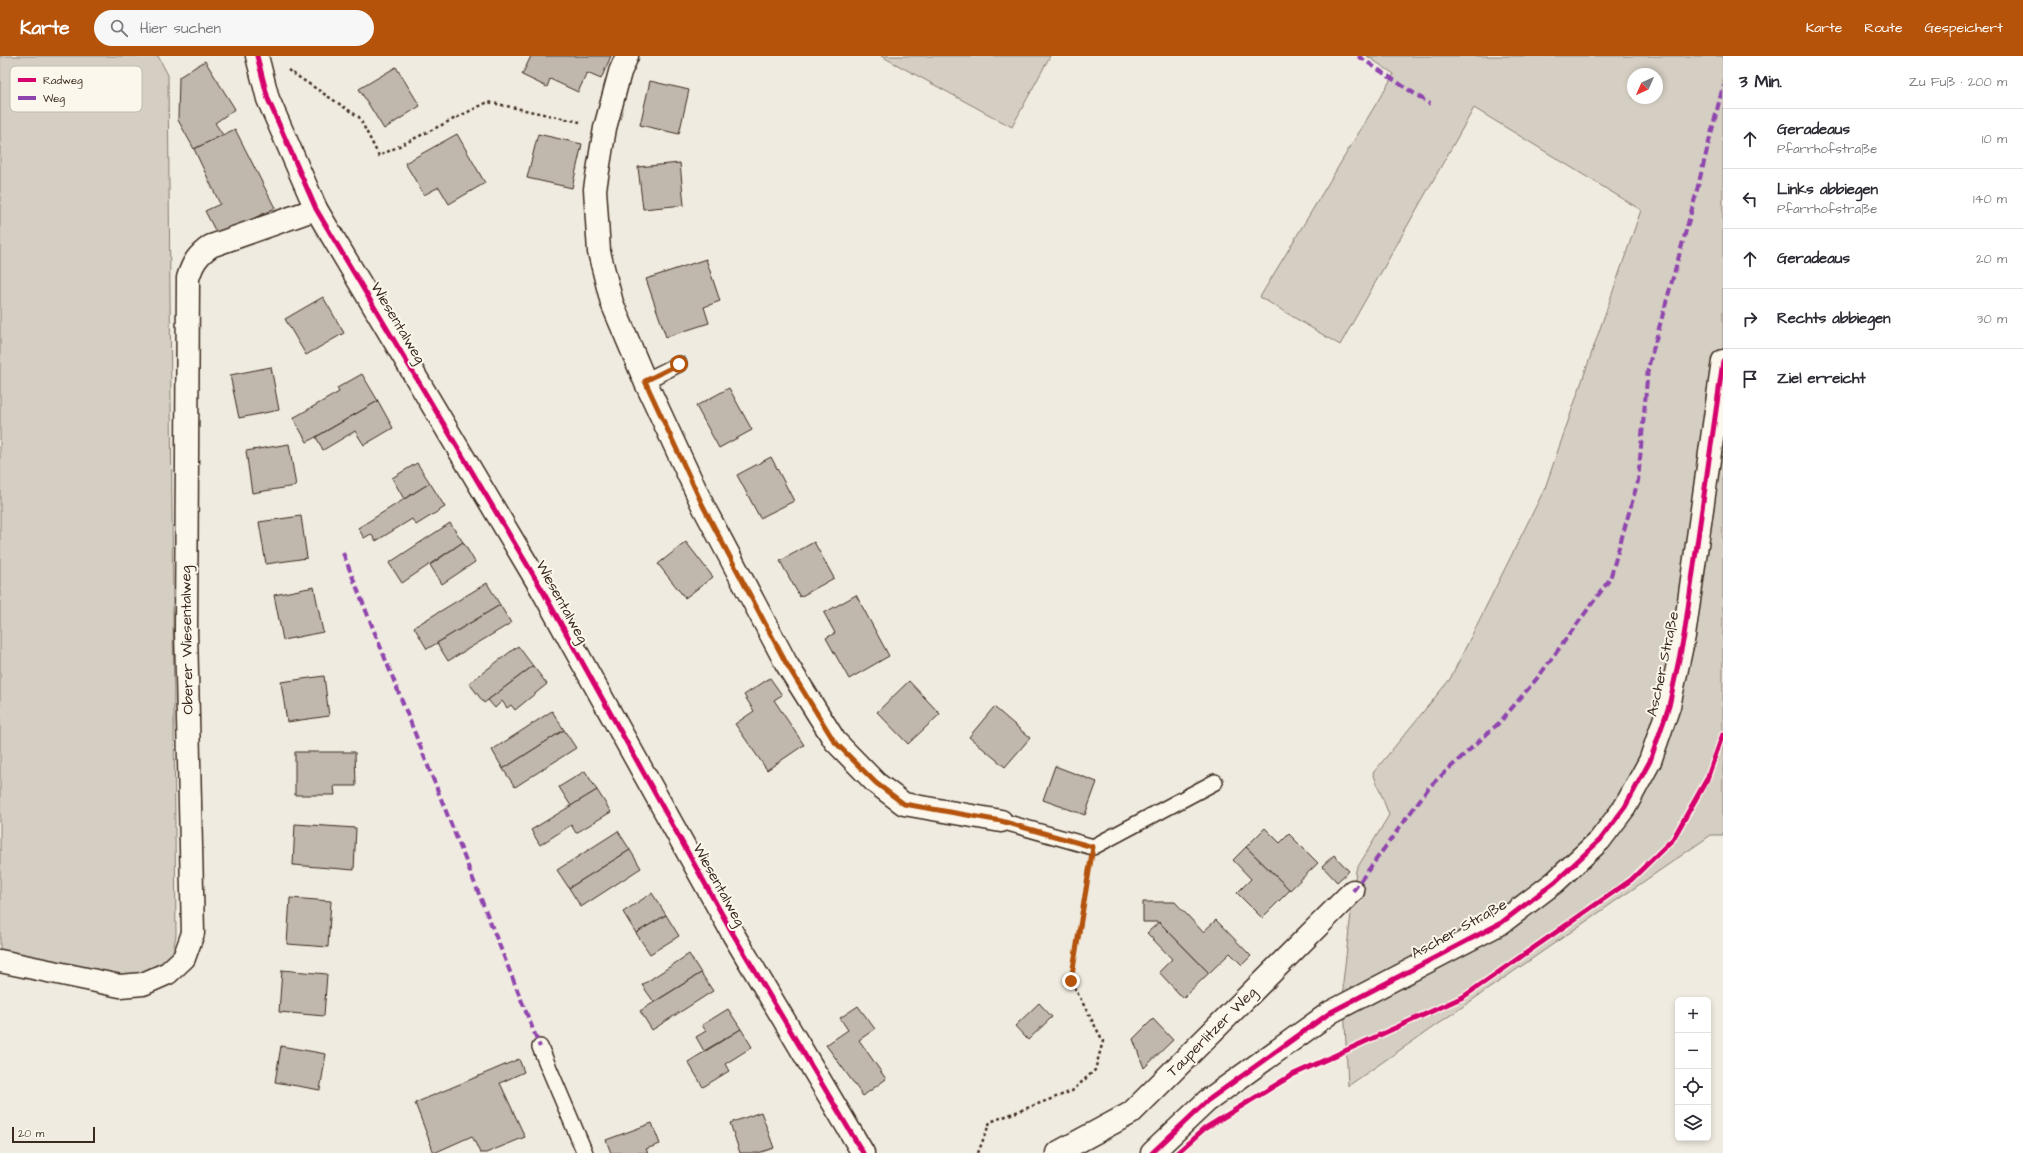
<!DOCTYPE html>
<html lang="de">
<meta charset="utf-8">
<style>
:root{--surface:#fff;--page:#f7f7f7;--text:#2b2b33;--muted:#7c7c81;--line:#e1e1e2;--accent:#b45309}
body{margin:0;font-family:"Architects Daughter",sans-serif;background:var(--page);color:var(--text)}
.controls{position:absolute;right:12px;bottom:12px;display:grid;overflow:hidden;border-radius:6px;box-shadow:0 2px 6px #0003}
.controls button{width:36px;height:36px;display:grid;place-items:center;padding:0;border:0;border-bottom:1px solid var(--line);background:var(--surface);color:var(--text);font:20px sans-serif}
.compass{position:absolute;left:1627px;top:12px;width:36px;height:36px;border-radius:50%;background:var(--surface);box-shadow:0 2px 6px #0003;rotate:225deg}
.scale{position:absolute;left:12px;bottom:10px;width:83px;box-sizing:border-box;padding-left:4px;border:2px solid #3b2a1e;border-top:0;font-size:11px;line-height:14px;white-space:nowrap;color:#3b2a1e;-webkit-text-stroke:3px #fbf7ec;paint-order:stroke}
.stop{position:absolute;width:12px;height:12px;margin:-9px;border:3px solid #b45309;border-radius:50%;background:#fff}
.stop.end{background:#b45309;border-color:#fff;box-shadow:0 1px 4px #0008}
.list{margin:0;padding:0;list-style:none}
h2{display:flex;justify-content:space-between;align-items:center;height:52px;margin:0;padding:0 16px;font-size:17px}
h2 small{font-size:13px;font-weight:400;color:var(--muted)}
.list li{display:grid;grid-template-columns:26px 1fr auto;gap:12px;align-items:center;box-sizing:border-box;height:60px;padding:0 16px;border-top:1px solid var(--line)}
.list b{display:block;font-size:15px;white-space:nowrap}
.list p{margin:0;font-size:13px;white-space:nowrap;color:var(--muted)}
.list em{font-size:13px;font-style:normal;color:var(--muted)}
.icon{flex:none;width:22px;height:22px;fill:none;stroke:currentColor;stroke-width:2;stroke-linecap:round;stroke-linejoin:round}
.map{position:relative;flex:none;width:1723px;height:1097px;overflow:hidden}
header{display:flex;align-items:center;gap:24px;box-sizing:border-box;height:56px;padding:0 20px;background:var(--accent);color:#fff}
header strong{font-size:19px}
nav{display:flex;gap:22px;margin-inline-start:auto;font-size:14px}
.search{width:280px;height:36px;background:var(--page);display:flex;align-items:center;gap:10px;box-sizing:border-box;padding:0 14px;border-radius:22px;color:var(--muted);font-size:15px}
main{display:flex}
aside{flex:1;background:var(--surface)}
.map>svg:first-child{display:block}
</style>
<header>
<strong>Karte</strong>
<div class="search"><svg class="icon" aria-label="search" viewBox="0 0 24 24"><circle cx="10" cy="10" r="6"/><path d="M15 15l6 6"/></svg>Hier suchen</div>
<nav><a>Karte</a><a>Route</a><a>Gespeichert</a></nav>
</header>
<main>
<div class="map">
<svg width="1723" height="1097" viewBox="0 0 1723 1097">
<rect width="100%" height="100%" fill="#f0ebe0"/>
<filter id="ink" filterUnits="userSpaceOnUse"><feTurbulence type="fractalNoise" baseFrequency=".025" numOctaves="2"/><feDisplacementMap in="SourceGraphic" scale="8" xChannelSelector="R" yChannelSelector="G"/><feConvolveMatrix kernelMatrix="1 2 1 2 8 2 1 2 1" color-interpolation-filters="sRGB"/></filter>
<g filter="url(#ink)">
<g fill="#d5cec3" stroke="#887c70" fill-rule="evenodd">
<polygon points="0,0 158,0 168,19 176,879 172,900 140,925 0,897"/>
<polygon points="881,0 1050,0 1012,71"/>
<path d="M1367,0H1723V779H1711L1348,1030L1343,926L1356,814L1389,759L1373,717L1450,623L1545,432L1641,154L1474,52L1340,289L1260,241L1394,18ZM1633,18H1657V42H1633Z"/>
</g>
<g fill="#c0b8ad" stroke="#3b2a1e">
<polygon points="531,0 611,0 601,23 587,17 578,36 550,23 547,31 522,19"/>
<polygon points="205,5 235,53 215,67 223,79 194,93 178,64 179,21"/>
<polygon points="396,11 420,50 384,73 359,33"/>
<polygon points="650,25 689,34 679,78 640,69"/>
<polygon points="235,73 275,152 218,180 205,155 220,148 194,93"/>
<polygon points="457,78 485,127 449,148 439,131 424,139 405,107"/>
<polygon points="538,78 582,88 572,132 527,122"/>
<polygon points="680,107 684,149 643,153 638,111"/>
<polygon points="706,203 720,245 704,251 709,267 666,281 646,223"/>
<polygon points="323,241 344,277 306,299 285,263"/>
<polygon points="271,311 279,354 239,362 230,319"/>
<polygon points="362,318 378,345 307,386 293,362 339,336 337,332"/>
<polygon points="729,332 752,374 719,392 696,350"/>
<polygon points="378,345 393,372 364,389 355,375 323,394 316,381"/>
<polygon points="289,388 296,430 252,437 246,395"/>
<polygon points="771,401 794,445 760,462 737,419"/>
<polygon points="417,407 430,427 404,443 392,422"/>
<polygon points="430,427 445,451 416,469 412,463 376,485 371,478 364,482 358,472"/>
<polygon points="301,460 307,502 266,508 259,466"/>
<polygon points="450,467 463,486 402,527 389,507"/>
<polygon points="463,486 475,506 442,528 430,509"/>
<polygon points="686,486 713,521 685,542 658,508"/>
<polygon points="814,486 834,522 800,541 780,505"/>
<polygon points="487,527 500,549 427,593 414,571"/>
<polygon points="314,531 323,576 283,584 274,539"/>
<polygon points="856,539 889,600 849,623 826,582 835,577 824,557"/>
<polygon points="500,549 511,567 448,605 437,587"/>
<polygon points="518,590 533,610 484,647 469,627"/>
<polygon points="533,610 547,628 515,654 511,649 507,652 502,645 495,652 488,644"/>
<polygon points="324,620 329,660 287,666 281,626"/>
<polygon points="770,622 782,639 774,644 804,689 767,714 735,668 754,655 744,639"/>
<polygon points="909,625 940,658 908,688 877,656"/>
<polygon points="994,651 1030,682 1005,711 969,681"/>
<polygon points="552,655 564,674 503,713 492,694"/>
<polygon points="564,674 576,692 515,731 503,713"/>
<polygon points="295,696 355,696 356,730 334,730 335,739 295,739"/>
<polygon points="1055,710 1097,726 1085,759 1043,744"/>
<polygon points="585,715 597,734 571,750 559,731"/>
<polygon points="597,734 611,756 576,777 571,769 540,789 531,774"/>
<polygon points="295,768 356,772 354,814 293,809"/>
<polygon points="1265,772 1280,787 1289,778 1318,807 1290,834 1246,791"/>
<polygon points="618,775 630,794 569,832 557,814"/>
<polygon points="1246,791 1290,834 1262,862 1237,837 1251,823 1233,804"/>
<polygon points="630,794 641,812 581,851 569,832"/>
<polygon points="1334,799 1349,815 1337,826 1322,810"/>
<polygon points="652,837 666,859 636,877 623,856"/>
<polygon points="290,842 331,845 328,891 287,888"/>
<polygon points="1143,846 1175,846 1203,876 1216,864 1251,900 1242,909 1230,897 1209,917 1159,866 1143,866"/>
<polygon points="666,859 679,880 650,898 636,877"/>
<polygon points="1159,866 1209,917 1183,942 1159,916 1172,903 1147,877"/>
<polygon points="689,898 701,917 654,946 642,929"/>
<polygon points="282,914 327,918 324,960 279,956"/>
<polygon points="701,917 713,935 652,974 640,955"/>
<polygon points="1039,947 1052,961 1028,984 1015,970"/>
<polygon points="858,950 875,973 859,984 886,1023 863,1040 826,989 848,974 840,962"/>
<polygon points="728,953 741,973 704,995 696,981 706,975 702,969"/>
<polygon points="1153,963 1173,984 1144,1012 1133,983"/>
<polygon points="741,973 752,991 725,1008 729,1015 703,1031 688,1006"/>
<polygon points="281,990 326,998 320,1034 275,1026"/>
<polygon points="519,1003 524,1016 500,1027 525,1081 486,1097 480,1097 472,1080 434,1097 415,1047"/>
<polygon points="761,1056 774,1092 758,1097 740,1097 730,1067"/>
<polygon points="652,1067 660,1088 646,1093 648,1097 611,1097 606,1084"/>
</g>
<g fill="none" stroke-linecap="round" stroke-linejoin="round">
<g stroke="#3b2a1e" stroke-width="18">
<g id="lane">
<polyline points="645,325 679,308"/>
<polyline points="1001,765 1093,791 1215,726"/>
<polyline points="540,991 585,1097"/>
</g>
</g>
<g stroke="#3b2a1e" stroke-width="25">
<g id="street">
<polyline points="257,0 268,43 316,153 541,532 733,878 863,1097"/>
<polyline points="627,0 620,16 605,72 595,133 599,196 612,247 645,325 703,450 786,607 835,685 876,727 904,748 1001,765"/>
<path d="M0,905L120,930L143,928L168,917L184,902L193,877L186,575L188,222C193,206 198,199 211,190L316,153"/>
<polyline points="1057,1097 1131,1057 1353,835"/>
</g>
</g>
<g stroke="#3b2a1e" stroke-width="25">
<polyline id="secondary" points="1152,1097 1207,1045 1331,956 1501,867 1555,826 1600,784 1625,751 1650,705 1669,650 1684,580 1723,305"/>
</g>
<g stroke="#3b2a1e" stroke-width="2.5" stroke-dasharray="3 3" stroke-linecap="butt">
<polyline points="288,14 359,61 379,100 488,46 580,66"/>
<polyline points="978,1097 990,1066 1072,1035 1095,1014 1103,985 1071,925 1089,813"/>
</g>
<use href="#lane" stroke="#fbf7ec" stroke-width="15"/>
<use href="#street" stroke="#fbf7ec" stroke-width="22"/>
<use href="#secondary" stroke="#fbf7ec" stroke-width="22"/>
<g stroke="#8e44ad" stroke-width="4" stroke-dasharray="8 4" stroke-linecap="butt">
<polyline points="1358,0 1430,48"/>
<polyline points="343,497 540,991"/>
<polyline points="1353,835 1430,730 1500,666 1539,620 1610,523 1638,425 1648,312 1695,142 1723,30"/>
</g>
<g stroke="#fbf7ec" stroke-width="8">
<g id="cycleway">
<polyline points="257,0 268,43 316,153 541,532 733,878 863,1097"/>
<polyline points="1152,1097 1207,1045 1331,956 1501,867 1555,826 1600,784 1625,751 1650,705 1669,650 1684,580 1723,305"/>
<polyline points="1177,1097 1204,1073 1292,1019 1463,941 1631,824 1673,783 1707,723 1723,678"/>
</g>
</g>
<use href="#cycleway" stroke="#d6006c" stroke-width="5"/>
</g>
</g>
<g fill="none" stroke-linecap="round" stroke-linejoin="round" filter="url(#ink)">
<polyline stroke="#b45309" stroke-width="5" points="679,308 645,325 703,450 786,607 834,685 876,727 904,748 1001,765 1093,791 1071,925"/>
</g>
<g text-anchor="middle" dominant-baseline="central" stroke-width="4" stroke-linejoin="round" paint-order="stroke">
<g font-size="15" fill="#3b2a1e" stroke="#fbf7ec">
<text transform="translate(398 267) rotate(59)">Wiesentalweg</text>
<text transform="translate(562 546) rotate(61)">Wiesentalweg</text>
<text transform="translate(187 584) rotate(-91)">Oberer Wiesentalweg</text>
<text transform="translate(1663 608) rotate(-78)">Ascher Straße</text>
<text transform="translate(719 829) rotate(61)">Wiesentalweg</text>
<text transform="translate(1459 873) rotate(-29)">Ascher Straße</text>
<text transform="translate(1212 976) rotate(-45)">Tauperlitzer Weg</text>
</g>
</g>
<rect x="10" y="10" width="132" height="46" rx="6" fill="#fbf7ec" stroke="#c1baae" stroke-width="1"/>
<rect x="18" y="22" width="18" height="4" fill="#d6006c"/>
<rect x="18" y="40" width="18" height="4" fill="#8e44ad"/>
<g font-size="11" fill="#3b2a1e">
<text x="43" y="28">Radweg</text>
<text x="43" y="46">Weg</text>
</g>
</svg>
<div class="controls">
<button>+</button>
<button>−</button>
<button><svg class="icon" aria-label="locate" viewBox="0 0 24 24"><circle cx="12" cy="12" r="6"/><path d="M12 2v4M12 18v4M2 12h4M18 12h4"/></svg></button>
<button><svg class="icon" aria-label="layers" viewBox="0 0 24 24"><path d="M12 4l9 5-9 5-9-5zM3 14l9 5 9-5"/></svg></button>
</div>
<svg class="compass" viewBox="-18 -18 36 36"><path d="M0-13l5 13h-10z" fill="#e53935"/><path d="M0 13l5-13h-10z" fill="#7c7c81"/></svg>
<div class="scale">20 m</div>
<div class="stop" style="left:679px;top:308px"></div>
<div class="stop end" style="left:1071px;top:925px"></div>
</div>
<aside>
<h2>3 Min.<small>Zu Fuß · 200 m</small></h2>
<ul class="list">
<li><svg class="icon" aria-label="ahead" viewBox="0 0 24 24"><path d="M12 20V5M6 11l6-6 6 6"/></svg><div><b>Geradeaus</b><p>Pfarrhofstraße</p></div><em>10 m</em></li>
<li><svg class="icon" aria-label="left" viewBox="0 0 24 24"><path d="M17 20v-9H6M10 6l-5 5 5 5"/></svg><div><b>Links abbiegen</b><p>Pfarrhofstraße</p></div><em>140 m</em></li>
<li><svg class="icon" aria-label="ahead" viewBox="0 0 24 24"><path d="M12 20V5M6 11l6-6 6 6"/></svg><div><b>Geradeaus</b></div><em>20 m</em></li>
<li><svg class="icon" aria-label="right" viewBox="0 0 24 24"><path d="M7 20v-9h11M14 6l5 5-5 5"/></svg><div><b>Rechts abbiegen</b></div><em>30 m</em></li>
<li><svg class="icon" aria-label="arrive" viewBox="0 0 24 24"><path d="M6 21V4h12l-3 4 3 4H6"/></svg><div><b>Ziel erreicht</b></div></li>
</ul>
</aside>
</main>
